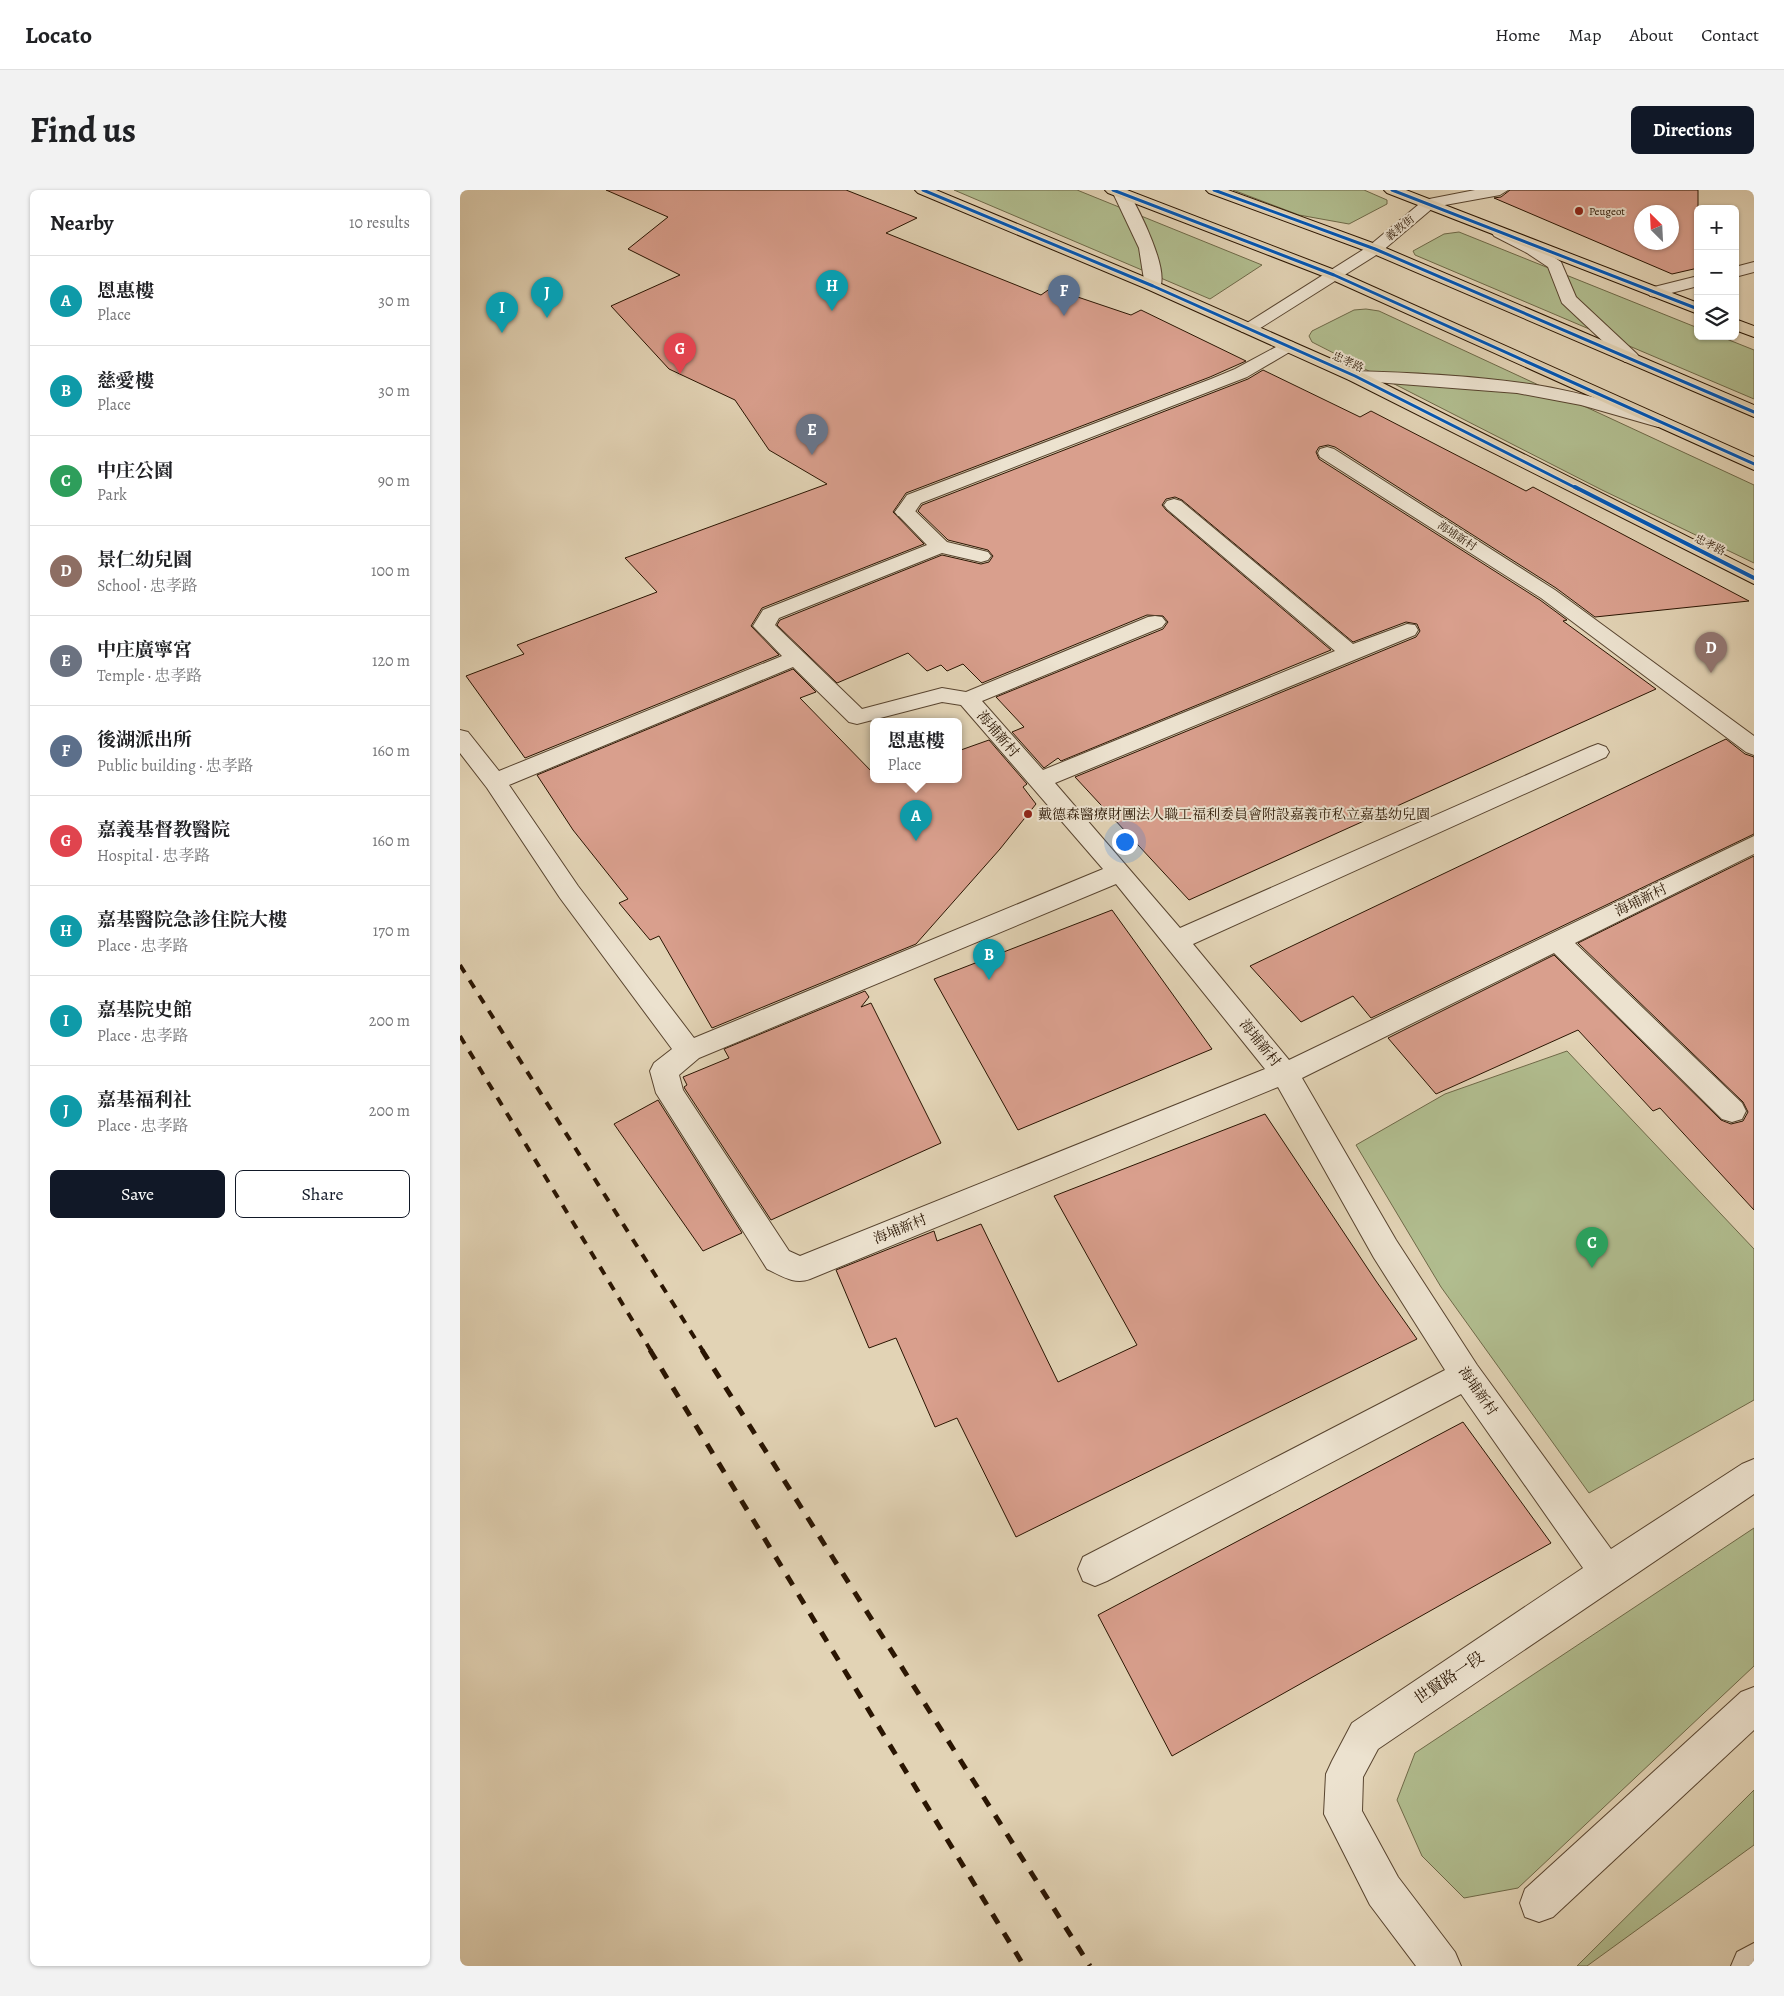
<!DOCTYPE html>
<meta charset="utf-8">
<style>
:root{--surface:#fff;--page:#f2f2f2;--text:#202124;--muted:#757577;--line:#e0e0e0;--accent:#111827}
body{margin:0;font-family:Alegreya,"Noto Serif TC",serif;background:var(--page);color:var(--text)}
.controls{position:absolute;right:15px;top:15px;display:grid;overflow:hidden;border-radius:8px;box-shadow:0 1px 4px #0004}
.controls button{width:45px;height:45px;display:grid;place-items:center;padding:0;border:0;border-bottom:1px solid var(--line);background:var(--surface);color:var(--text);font:25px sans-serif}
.compass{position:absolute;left:1174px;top:15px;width:45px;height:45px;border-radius:50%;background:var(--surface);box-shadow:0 1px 4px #0004;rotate:336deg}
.you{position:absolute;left:664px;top:651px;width:18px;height:18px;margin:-12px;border:4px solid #fff;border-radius:50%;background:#1a73e8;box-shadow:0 0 0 8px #1a73e833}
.badge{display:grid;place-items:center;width:32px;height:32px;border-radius:50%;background:var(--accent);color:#fff;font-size:16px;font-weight:700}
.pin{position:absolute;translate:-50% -41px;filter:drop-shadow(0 1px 2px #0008)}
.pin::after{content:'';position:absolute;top:26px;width:18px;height:15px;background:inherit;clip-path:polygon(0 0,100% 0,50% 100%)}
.popup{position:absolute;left:410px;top:528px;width:92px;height:65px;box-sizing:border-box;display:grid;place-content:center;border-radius:8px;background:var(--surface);filter:drop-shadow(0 1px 4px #0005);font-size:16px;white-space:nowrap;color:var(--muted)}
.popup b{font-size:19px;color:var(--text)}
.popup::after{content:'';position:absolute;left:50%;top:100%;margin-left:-10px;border:10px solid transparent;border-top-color:var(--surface)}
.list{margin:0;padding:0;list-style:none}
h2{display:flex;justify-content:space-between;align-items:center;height:65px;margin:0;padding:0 20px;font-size:21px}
h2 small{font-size:16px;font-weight:400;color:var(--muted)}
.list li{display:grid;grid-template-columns:32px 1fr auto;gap:15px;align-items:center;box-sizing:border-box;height:90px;padding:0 20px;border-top:1px solid var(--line)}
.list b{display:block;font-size:19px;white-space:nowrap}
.list p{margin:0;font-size:16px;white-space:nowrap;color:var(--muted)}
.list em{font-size:16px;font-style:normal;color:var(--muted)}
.actions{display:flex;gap:10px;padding:15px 20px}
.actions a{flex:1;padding:11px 0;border:1px solid var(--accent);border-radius:8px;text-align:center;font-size:18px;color:var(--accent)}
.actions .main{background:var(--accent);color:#fff}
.icon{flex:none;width:28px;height:28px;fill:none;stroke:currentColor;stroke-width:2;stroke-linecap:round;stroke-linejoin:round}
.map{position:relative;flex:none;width:1294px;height:1776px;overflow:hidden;border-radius:8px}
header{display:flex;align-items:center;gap:30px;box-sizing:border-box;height:70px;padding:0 25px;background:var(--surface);border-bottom:1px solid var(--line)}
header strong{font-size:24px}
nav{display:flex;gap:28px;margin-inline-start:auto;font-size:18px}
.intro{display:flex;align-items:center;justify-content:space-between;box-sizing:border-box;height:120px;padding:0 30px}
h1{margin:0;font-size:35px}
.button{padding:12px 22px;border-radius:8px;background:var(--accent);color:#fff;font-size:18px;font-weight:700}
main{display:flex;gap:30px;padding:0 30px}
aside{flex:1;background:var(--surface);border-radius:8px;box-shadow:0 1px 4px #0004}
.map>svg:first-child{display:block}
</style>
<header>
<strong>Locato</strong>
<nav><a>Home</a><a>Map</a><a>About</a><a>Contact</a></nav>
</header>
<div class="intro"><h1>Find us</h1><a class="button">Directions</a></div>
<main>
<aside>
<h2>Nearby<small>10 results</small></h2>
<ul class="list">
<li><span class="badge" style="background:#0f9aa8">A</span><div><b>恩惠樓</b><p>Place</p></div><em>30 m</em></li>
<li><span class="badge" style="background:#0f9aa8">B</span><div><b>慈愛樓</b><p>Place</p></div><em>30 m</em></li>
<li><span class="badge" style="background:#2e9e5b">C</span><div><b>中庄公園</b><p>Park</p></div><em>90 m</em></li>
<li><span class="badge" style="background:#8d6e63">D</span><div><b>景仁幼兒園</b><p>School · 忠孝路</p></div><em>100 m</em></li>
<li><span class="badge" style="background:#6b7280">E</span><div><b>中庄廣寧宮</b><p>Temple · 忠孝路</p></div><em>120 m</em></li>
<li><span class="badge" style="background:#5c6f8a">F</span><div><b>後湖派出所</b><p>Public building · 忠孝路</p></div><em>160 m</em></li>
<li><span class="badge" style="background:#e0444e">G</span><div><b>嘉義基督教醫院</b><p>Hospital · 忠孝路</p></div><em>160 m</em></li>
<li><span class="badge" style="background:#0f9aa8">H</span><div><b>嘉基醫院急診住院大樓</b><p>Place · 忠孝路</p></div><em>170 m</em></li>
<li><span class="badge" style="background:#0f9aa8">I</span><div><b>嘉基院史館</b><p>Place · 忠孝路</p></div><em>200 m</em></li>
<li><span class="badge" style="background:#0f9aa8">J</span><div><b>嘉基福利社</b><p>Place · 忠孝路</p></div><em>200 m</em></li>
</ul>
<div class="actions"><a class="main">Save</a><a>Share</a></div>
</aside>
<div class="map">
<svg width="1294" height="1776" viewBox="0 0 1294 1776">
<rect width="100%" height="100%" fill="#e2d3b5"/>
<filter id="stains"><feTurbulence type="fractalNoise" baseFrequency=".004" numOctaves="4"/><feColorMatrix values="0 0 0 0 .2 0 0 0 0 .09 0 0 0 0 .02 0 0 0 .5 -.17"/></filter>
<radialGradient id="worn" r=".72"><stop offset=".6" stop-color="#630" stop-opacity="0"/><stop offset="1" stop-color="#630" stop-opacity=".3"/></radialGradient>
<g fill="#b1bd8f" stroke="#6e6948">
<polygon points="494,0 617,0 802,75 750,109"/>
<polygon points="773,0 904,0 927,10 927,14 889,34 839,25"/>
<polygon points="999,42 1238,138 1238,146 1259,146 1294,160 1294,209 955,65 953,61 984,44"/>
<polygon points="906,119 919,121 1294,295 1294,373 1142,300 852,152 849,146 852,141 894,120"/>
<polygon points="1107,861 1294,1059 1294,1210 1129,1303 981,1097 896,955 985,904"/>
<polygon points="1294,1338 1294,1476 1058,1698 1004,1708 962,1666 937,1610 955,1563"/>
<polygon points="1294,1600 1294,1655 1127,1776 1117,1776"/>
</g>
<g fill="#d99f8d" stroke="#2a1502" fill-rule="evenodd">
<polygon points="146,0 386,0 457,28 426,43 581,105 591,98 671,125 681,120 786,171 750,187 446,303 433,322 464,354 302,418 291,436 319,465 65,568 6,486 64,464 57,455 197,402 165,368 367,294 309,260 275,210 209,179 151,116 220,85 168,59 208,27"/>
<path d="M1050,0H1238V78L1212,84L1034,8L1041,7ZM1182,22H1212V52H1182Z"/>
<polygon points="803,180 900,227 911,221 1066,301 1073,297 1289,411 1135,427 1096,398 875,257 868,255 859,257 856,262 859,269 1080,410 1107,430 1103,431 1196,499 729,710 615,587 956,447 960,441 957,434 946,432 893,452 722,310 715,307 706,309 702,315 706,320 871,460 601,571 598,568 584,578 552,542 564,537 536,507 703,439 708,432 703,426 687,425 522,493 503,474 487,481 481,475 467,481 448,463 377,493 317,435 320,430 482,365 521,374 529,372 533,366 528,360 488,350 458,321 462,315 788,189"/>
<polygon points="333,479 356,502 340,508 414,584 414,590 498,590 498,561 529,550 567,594 563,597 576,614 540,659 456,754 252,838 199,746 190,750 159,713 168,709 113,640 77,585"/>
<polygon points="1266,549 1285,564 1294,567 1294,644 911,828 893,806 841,832 790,776"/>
<polygon points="1294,666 1294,1020 1200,918 1193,921 1118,840 976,904 928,848 1094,765 1261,930 1271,934 1283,931 1288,922 1283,912 1118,753"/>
<polygon points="652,720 752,859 558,940 474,789"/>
<polygon points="405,801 409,807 401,817 411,813 481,953 311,1030 225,899 224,897 227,895 223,887 269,868 264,859"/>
<polygon points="198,910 282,1043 243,1061 154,934"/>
<polygon points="805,924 916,1091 957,1149 556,1347 497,1228 475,1237 436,1148 409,1158 376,1080 474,1041 477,1051 521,1034 598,1192 677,1155 594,1006"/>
<polygon points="1003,1232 1091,1353 712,1566 638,1425"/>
</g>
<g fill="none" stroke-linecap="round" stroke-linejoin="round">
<g stroke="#58442f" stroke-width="2">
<g id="service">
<path d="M655,0H667C678,17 711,82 699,99H687L685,96L679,58L653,3Z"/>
<polygon points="1040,38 1079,57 1101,72 1116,107 1177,164 1180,168 1177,172 1165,172 1102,113 1088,77 1067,63 1034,46 1032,43 1034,40"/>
<polygon points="1294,72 1294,82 1275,87 1275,77"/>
<polygon points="1238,86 1238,96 1196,107 1190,106 1188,102 1190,98"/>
<path d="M895,181C958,183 1020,186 1082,196C1124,203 1164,216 1204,227L1207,231L1204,235L1198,237L1121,215L1057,203L889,190L886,186L889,182Z"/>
<polygon points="867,257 874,259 1095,400 1294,546 1294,565 1286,562 1081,408 860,267 858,263 860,259"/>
<path d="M714,309L721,311L893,454L947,434L955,435L958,440L955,445L595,593L720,738L1130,557L1138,554L1146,557L1149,562L1146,567L733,754L829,870L1294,646V664L1115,753L1282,913L1286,921L1282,929L1272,932L1262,929L1094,763L842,888L936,1050L1017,1175L1151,1359L1282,1274L1294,1269V1304L918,1559L903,1587L902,1621L938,1687L995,1762L1001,1776H956L910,1715L864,1624L866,1584L872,1571L892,1533L1123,1378L1001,1204L647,1391L635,1396L623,1391L618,1379L623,1367L985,1180L914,1068L818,897L350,1089C334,1095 322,1086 307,1079L196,903L190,881L194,873L212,859L100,708L27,598L0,563V540L8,542L39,581L322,466L293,436L303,420L467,355L435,322L438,318H452L487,352L528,362L531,366L528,370L521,372L482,363L319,428L315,435L402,519L482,498L506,502L688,427L695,426L702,427L706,432L702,437L522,511L583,580L875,461L707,319L704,315L707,311ZM333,477L389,532L397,534L482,512L501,515L643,679L234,848L118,696L49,595ZM656,694L805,879L340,1066L329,1061L223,900L219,885L239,868Z"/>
<polygon points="1294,1497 1294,1540 1093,1727 1079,1732 1065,1727 1060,1713 1065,1699 1281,1502"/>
</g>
</g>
<g stroke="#58442f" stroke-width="2">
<g id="minor">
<polygon points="1015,0 1048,0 1040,5 974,17 921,62 794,142 782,142 779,138 909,56 964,10"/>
<polygon points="827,151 833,152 836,156 833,160 787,187 461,313 452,326 438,326 435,322 447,305 751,189 775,179"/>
</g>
</g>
<g stroke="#58442f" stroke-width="2">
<polygon id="tertiary" points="1294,1753 1294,1776 1271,1776 1277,1762"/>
</g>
<g stroke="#2a1502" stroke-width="2">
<g id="primary">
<polygon points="455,0 476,0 699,93 901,182 1294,380 1294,394 889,190 687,99 458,3"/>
<polygon points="645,0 667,0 880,82 1294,267 1294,280 868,88 648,3"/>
<polygon points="746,0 768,0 921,56 1294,215 1294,227 909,62 749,3"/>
<polygon points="924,0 946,0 1238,113 1238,124 927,3"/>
<polygon points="1275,129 1294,136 1294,147 1275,140"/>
</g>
</g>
<use href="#service" fill="#ece2cf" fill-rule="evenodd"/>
<use href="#minor" fill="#ece2cf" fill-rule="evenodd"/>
<use href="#tertiary" fill="#ece2cf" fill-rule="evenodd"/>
<use href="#primary" fill="#e2d3b5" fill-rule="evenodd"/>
<g stroke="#2a1502" stroke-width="4" stroke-dasharray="9 9" stroke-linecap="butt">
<polyline points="0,775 243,1161"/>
<polyline points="0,846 191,1161"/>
</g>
<g stroke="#2a1502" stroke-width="5" stroke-dasharray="11 11" stroke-linecap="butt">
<polyline points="190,1160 564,1776"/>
<polyline points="242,1160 630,1776"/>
</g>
<g stroke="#ece2cf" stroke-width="5">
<g id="cycleway-far1">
<polyline points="463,0 693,96 895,186 1118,299"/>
<polyline points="653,0 874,85 1294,274"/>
<polyline points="754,0 915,59 1294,222"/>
<polyline points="932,0 1238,119"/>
</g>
</g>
<g stroke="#ece2cf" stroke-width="6">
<polyline id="cycleway" points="1115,297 1294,388"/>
</g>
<use href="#cycleway-far1" stroke="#0057b8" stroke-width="3"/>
<use href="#cycleway" stroke="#0057b8" stroke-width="4"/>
</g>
<g fill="#8f2418" stroke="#ece2cf" stroke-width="2">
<circle cx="1119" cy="21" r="5"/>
<circle cx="568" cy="624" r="5"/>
</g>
<g text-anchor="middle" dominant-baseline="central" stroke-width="4" stroke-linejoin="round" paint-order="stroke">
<g font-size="11" fill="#2a1502" stroke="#ece2cf" text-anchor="start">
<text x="1129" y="21">Peugeot</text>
</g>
<g font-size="11" fill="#2a1502" stroke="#ece2cf">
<text transform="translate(940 38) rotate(-40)">義教街</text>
<text transform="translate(888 172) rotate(25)">忠孝路</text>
<text transform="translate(997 346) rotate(33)">海埔新村</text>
<text transform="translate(1250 355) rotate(27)">忠孝路</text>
</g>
<g font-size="14" fill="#2a1502" stroke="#ece2cf">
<text transform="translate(538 544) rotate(49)">海埔新村</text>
<text transform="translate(1181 710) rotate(-26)">海埔新村</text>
<text transform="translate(800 853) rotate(51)">海埔新村</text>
<text transform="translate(440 1039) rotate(-22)">海埔新村</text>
<text transform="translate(1018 1201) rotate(55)">海埔新村</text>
</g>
<g font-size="14" fill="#2a1502" stroke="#ece2cf" text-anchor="start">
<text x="578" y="624">戴德森醫療財團法人職工福利委員會附設嘉義市私立嘉基幼兒園</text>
</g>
<g font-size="16" fill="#2a1502" stroke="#ece2cf">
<text transform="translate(989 1488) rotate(-34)">世賢路一段</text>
</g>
</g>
<rect width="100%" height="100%" filter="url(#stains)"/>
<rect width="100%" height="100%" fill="url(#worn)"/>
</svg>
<div class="controls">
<button>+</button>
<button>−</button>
<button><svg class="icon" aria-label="layers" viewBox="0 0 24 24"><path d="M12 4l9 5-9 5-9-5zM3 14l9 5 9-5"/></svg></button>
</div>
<svg class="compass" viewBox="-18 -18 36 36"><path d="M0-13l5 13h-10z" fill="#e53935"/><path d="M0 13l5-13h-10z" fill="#757577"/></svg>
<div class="you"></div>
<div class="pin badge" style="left:456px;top:651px;background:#0f9aa8">A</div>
<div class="popup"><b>恩惠樓</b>Place</div>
<div class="pin badge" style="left:529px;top:790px;background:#0f9aa8">B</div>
<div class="pin badge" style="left:1132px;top:1078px;background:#2e9e5b">C</div>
<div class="pin badge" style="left:1251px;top:483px;background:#8d6e63">D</div>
<div class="pin badge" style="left:352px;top:265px;background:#6b7280">E</div>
<div class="pin badge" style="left:604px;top:126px;background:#5c6f8a">F</div>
<div class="pin badge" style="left:220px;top:184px;background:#e0444e">G</div>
<div class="pin badge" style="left:372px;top:121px;background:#0f9aa8">H</div>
<div class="pin badge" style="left:42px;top:143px;background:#0f9aa8">I</div>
<div class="pin badge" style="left:87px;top:128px;background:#0f9aa8">J</div>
</div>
</main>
